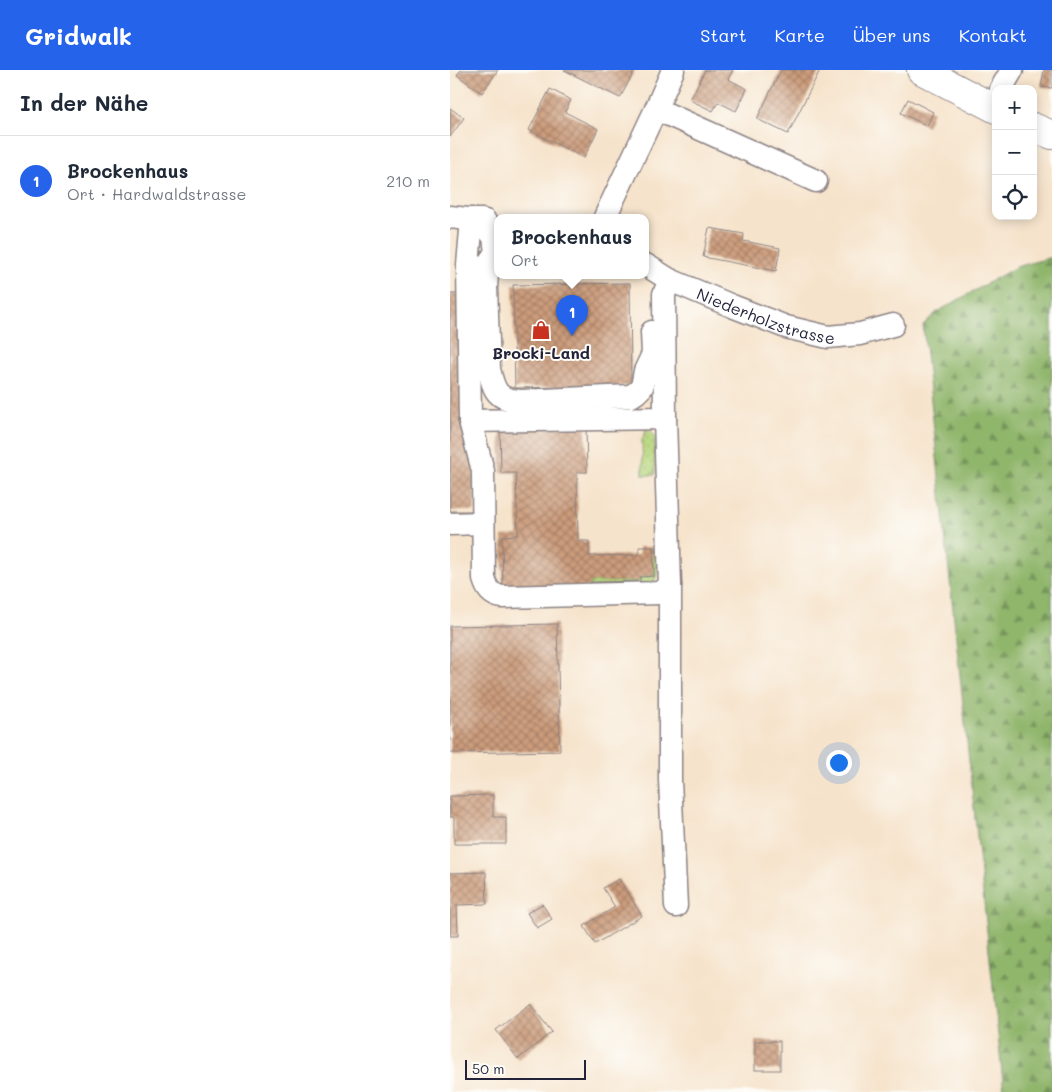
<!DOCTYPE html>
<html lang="de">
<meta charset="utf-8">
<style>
:root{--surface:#fff;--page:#f2f2f3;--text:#1f2937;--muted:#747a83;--line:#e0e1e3;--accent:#2563eb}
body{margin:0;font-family:Mali,sans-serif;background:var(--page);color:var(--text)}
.controls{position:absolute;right:15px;top:15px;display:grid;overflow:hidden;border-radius:10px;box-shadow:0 2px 12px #0003}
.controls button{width:45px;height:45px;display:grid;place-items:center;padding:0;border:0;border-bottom:1px solid var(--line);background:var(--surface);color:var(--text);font:25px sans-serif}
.scale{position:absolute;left:15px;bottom:12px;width:121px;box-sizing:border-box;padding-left:5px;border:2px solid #22223b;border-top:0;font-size:14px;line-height:18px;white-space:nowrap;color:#22223b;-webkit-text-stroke:4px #fdfcf7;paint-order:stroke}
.you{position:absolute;left:388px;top:692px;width:18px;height:18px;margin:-12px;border:4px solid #fff;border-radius:50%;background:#1a73e8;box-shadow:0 0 0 8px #1a73e833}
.badge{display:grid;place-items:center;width:32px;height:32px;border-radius:50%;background:var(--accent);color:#fff;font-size:16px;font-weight:700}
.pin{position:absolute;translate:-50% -41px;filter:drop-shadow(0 1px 2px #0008)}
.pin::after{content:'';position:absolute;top:26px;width:18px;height:15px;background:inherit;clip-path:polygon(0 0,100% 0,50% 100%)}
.popup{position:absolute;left:44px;top:144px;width:155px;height:65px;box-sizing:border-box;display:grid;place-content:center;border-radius:10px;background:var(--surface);filter:drop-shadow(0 1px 4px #0005);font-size:16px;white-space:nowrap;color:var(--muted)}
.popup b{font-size:19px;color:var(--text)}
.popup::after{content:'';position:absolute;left:50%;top:100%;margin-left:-10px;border:10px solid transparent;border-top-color:var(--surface)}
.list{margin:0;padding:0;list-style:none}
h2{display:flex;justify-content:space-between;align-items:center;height:65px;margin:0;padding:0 20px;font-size:21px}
h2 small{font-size:16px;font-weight:400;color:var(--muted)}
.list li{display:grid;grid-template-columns:32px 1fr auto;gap:15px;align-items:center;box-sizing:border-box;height:90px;padding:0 20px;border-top:1px solid var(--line)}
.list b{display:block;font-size:19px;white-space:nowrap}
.list p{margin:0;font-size:16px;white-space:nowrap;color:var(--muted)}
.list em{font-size:16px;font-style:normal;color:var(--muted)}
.icon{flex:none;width:28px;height:28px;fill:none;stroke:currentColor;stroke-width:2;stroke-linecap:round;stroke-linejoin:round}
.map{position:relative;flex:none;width:602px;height:1022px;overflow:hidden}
header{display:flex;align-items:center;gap:30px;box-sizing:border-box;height:70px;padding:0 25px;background:var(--accent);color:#fff}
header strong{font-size:24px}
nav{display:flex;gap:28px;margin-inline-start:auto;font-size:18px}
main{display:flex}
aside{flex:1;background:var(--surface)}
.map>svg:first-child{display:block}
</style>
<header>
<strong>Gridwalk</strong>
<nav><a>Start</a><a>Karte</a><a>Über uns</a><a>Kontakt</a></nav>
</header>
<main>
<aside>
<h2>In der Nähe<small></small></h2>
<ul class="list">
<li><span class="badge">1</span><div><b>Brockenhaus</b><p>Ort · Hardwaldstrasse</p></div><em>210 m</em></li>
</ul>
</aside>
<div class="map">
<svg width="602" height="1022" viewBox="0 0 602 1022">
<defs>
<pattern id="grass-dots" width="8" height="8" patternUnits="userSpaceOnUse" patternTransform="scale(1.25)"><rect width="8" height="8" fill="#b6d57c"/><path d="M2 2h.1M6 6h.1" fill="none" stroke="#9cb76c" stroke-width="1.8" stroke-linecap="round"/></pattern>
<pattern id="forest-firs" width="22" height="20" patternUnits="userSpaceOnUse" patternTransform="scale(1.25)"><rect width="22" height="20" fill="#90b66c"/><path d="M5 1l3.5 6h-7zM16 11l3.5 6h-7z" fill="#75945a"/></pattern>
<pattern id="building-cross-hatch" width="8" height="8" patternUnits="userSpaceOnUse" patternTransform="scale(1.25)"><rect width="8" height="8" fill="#cc9c7b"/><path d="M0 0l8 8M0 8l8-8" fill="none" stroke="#a57f66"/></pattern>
</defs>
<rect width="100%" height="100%" fill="#fdfcf7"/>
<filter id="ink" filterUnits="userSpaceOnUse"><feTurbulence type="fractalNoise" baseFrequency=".02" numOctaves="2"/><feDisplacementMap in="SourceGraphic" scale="10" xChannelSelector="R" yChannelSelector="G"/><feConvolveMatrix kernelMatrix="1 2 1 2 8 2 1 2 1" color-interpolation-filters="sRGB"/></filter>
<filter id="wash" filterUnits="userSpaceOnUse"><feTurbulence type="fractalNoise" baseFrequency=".0096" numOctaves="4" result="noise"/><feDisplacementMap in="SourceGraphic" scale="20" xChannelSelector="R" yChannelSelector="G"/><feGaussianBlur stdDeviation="1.12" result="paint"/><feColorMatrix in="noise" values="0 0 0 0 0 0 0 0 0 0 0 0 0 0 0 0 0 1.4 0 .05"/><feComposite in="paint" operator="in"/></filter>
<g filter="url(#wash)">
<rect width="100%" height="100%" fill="#f6e3cb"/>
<g fill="url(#grass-dots)" stroke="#6c7c5c">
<polygon points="193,355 202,363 205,368 205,405 193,405 192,369 196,362"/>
<path d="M203,477H208C208,489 210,503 203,513L140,521V512L189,511L190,507L204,506Z"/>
</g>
<polygon fill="url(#forest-firs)" stroke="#596c54" points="602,187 602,1022 554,1022 473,255 487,242 566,197"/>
<g id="blocks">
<g fill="url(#building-cross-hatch)">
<polygon points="11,0 48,0 32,23 7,5"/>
<polygon points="114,0 185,0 170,28"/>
<polygon points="255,0 283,0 278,9 297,19 286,41 268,32 263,41 240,30"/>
<polygon points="331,0 370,0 338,64 307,49"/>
<polygon points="594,0 602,0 602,18 591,17"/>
<polygon points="100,19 121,30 115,42 148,59 134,88 79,60"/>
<polygon points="458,29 483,42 477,56 451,43"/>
<polygon points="0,38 14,48 0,67"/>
<polygon points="259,158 294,164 293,171 330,178 326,201 253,187"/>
<polygon points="180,213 181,316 65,318 63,215"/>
<polygon points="0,224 21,224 25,441 0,441"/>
<polygon points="136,357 137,402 127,402 128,471 139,471 139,486 189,485 189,477 203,477 204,506 190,507 190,511 140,512 140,517 53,519 52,466 68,465 66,403 51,403 50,358"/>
<polygon points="107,554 110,681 0,683 0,556"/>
<polygon points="43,725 43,747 56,747 56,774 4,774 4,747 0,747 0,726"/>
<polygon points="36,802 37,834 7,835 8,866 0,866 0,803"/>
<polygon points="169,809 192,846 145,874 134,856 165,837 153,818"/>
<polygon points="92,834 102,849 87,858 77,843"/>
<polygon points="80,934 102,962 68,989 46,960"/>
<rect x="305" y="971" width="25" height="29"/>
</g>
</g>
</g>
<g filter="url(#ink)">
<use href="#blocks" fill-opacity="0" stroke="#8c8283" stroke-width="1"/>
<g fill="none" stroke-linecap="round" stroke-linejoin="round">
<g stroke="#8c8283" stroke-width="25">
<g id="minor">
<polyline points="551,19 562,0"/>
<polyline points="206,39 366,111"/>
<polyline points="0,147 35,151"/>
<polyline points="155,147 206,39 223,0"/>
<path d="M22,149L18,195L20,351L33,401L34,509C37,519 41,525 52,527L211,523L220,515"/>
<path d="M31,150L44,167L46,182L38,194L36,217L39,299C44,321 47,330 71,331L181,326L187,322L192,317L195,301L203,284L202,262"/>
<path id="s1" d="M196,195L220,210L282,236L336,257L378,267L410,264L443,255"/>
<polyline points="220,210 214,224 215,348 220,515 220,710 226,836"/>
<polyline points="20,351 215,348"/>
<polyline points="0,454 33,453"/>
</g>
</g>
<g stroke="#8c8283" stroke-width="30">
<g id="major">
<polyline points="471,0 546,39"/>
<polyline points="583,57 602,65"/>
</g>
</g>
<use href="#minor" stroke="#fff" stroke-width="22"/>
<use href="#major" stroke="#fff" stroke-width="28"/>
</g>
</g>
<defs>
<g id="shop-bare" transform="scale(1.5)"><path d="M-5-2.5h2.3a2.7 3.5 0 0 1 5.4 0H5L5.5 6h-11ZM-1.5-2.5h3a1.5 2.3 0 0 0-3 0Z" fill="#c8321e" stroke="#fdfcf7" stroke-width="2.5" paint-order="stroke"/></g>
</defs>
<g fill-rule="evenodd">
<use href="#shop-bare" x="91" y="260"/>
</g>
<g text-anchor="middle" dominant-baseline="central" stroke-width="4" stroke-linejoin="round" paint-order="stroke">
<g font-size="16" fill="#22223b" stroke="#fdfcf7">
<text stroke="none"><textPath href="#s1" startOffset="131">Niederholzstrasse</textPath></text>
</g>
<g font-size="16" font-weight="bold" fill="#22223b" stroke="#fdfcf7">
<text x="91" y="282">Brocki-Land</text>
</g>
</g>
</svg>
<div class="controls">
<button>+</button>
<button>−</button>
<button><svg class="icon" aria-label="locate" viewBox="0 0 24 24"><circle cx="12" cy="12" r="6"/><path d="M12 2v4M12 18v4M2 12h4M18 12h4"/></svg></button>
</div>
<div class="scale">50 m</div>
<div class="you"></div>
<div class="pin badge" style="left:122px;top:266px">1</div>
<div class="popup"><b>Brockenhaus</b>Ort</div>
</div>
</main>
